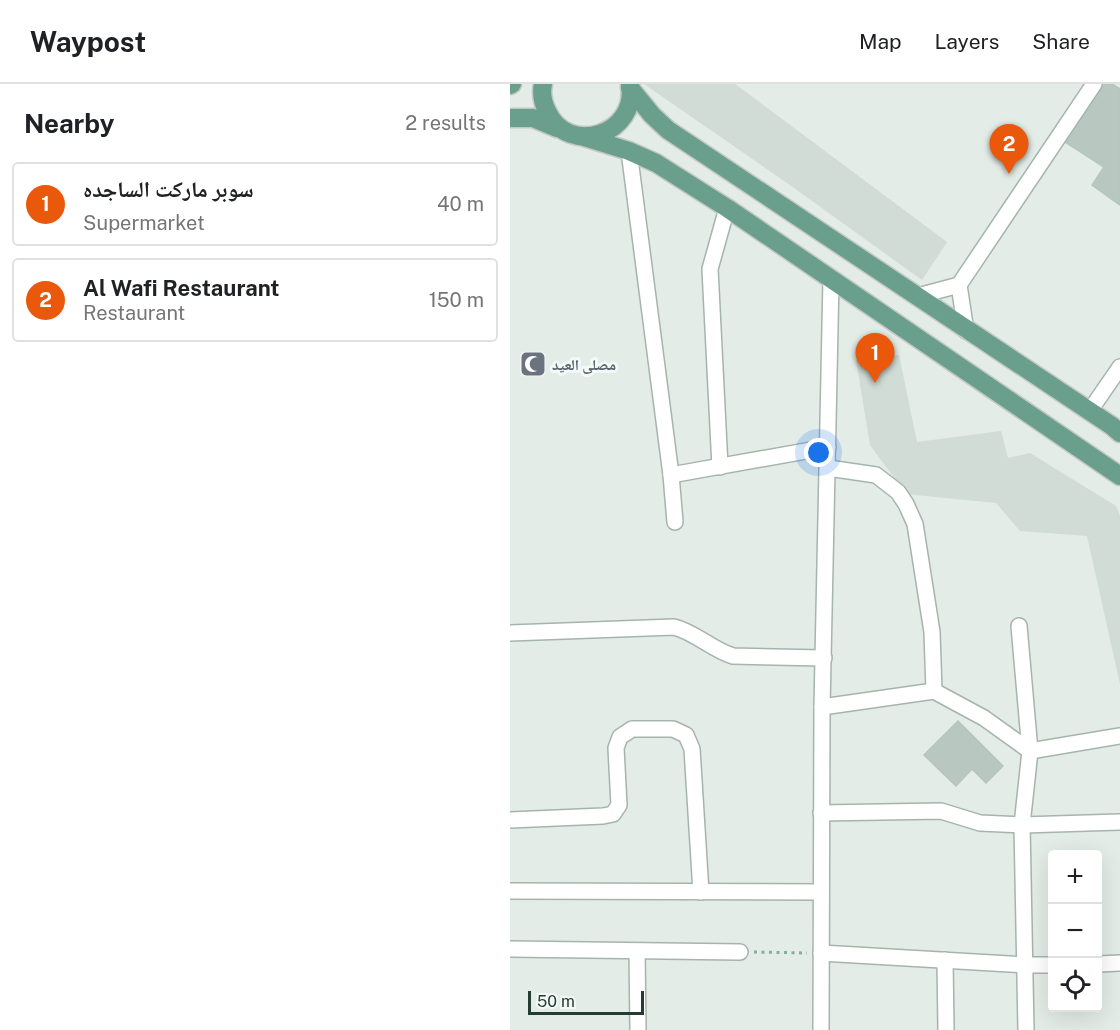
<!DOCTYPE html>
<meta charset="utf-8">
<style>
:root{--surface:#fff;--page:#f6f6f6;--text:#202124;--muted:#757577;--line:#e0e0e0;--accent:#ea580c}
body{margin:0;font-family:"Public Sans","Noto Naskh Arabic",sans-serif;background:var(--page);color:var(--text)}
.controls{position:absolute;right:18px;bottom:18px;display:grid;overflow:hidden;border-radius:6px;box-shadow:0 6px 24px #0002}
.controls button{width:54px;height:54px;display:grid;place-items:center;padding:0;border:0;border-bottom:2px solid var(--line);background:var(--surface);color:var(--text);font:30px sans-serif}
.scale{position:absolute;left:18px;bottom:15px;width:116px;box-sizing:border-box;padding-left:6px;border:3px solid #243c34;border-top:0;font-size:16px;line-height:21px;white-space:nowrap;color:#243c34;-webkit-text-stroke:4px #f3f9f6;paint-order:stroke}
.you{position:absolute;left:309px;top:369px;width:21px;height:21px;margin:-15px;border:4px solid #fff;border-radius:50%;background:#1a73e8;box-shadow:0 0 0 9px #1a73e833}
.badge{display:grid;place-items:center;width:39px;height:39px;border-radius:50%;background:var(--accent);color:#fff;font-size:20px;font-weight:700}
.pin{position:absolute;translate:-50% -50px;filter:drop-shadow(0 2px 3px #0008)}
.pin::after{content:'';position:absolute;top:32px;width:21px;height:18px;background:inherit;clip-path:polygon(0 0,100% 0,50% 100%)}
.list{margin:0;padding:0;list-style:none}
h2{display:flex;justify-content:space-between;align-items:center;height:78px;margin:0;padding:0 24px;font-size:26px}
h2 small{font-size:20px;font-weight:400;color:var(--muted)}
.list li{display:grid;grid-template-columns:39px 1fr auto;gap:18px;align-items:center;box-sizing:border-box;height:84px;margin:0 12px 12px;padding:0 12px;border:2px solid var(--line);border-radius:6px}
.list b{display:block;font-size:22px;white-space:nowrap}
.list p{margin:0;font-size:20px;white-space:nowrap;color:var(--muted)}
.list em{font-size:20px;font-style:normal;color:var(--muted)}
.icon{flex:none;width:33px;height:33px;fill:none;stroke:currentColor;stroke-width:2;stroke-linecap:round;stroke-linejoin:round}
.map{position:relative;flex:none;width:610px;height:946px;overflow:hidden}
header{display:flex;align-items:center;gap:36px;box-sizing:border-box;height:84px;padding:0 30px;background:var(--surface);border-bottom:2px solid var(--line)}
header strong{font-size:28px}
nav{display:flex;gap:33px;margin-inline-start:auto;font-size:21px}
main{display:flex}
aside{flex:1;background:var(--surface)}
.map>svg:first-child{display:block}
</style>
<header>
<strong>Waypost</strong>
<nav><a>Map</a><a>Layers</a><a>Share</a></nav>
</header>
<main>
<aside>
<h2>Nearby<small>2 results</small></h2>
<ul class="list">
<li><span class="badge">1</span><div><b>سوبر ماركت الساجده</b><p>Supermarket</p></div><em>40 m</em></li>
<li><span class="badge">2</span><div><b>Al Wafi Restaurant</b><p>Restaurant</p></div><em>150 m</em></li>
</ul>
</aside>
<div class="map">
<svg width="610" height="946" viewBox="0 0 610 946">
<rect width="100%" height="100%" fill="#e3ece7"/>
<g fill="#d1dcd6">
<polygon points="134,0 225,0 437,158 412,196 277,99"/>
<polygon points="389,271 407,358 491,347 498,374 520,369 606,422 610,432 610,600 577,452 510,447 486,419 396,410 360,361 346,276"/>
</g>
<g fill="#b8c7c0" stroke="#b6c5be" stroke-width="1.5">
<polygon points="590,0 602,0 610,5 610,121 582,101 594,83 552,56"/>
<polygon points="448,637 493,682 476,699 462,685 446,702 414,671"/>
</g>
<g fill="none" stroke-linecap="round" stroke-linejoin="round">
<g stroke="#a6b4ae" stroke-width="18">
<g id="minor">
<polyline points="119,67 161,391 165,438"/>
<polyline points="449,201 456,247"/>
<polyline points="408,212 449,201 584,0"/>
<polyline points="579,328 610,283"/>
<polyline points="210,383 200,185 217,124"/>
<polyline points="318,384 366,391 388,408 396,420 405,440 422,548 424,607"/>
<polyline points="161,391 318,363"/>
<polyline points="509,542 520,667 512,741 516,946"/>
<path d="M0,549L164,543C185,548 202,566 223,572L314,574"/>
<polyline points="312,623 424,607 474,634 520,667 610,652"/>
<polyline points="311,729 431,727 470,739 512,741 610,738"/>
<polyline points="0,736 93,732 103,730 109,721 106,664 110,653 122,645 163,645 176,651 182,665 191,808"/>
<polyline points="0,807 311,808"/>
<polyline points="0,865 230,868"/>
<polyline points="127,867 128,946"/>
<polyline points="311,869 515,881 542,881"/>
<polyline points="435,876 436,946"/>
<polyline points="588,880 610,879"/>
<polyline points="311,946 312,623 321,195"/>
</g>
</g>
<g stroke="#c2c8c6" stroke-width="21">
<g id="major">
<path d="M33,0C31,9 33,19 37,27C58,74 129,50 120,0"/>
<polyline points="0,1 2,0"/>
<polyline points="120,4 142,31 158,46 602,342 610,349"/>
<polyline points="0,34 23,34 47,44"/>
<polyline points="74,53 119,67 146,79 217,124 610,392"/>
</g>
</g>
<polyline stroke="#85ae9f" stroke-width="3" stroke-dasharray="3 4.5" stroke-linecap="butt" points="244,868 297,869"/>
<use href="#minor" stroke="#fff" stroke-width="15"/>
<use href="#major" stroke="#6a9f8e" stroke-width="18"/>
</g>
<defs>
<g id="mosque-square" transform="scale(1.35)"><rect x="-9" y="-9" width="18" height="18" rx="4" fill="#6b7280" stroke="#f3f9f6"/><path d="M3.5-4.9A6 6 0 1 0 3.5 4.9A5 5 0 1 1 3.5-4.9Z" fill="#fff"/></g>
</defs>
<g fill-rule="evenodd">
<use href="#mosque-square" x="23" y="280"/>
</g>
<g text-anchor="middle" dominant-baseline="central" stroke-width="6" stroke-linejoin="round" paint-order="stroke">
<g font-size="15" font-weight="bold" fill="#5b616d" stroke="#f3f9f6" text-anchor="start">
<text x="42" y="280">مصلى العيد</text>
</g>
</g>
</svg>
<div class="controls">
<button>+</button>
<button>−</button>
<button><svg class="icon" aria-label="locate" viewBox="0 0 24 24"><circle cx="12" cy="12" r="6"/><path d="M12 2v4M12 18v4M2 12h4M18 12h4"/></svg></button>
</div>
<div class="scale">50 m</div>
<div class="you"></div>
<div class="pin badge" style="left:365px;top:299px">1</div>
<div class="pin badge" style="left:499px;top:90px">2</div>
</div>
</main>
